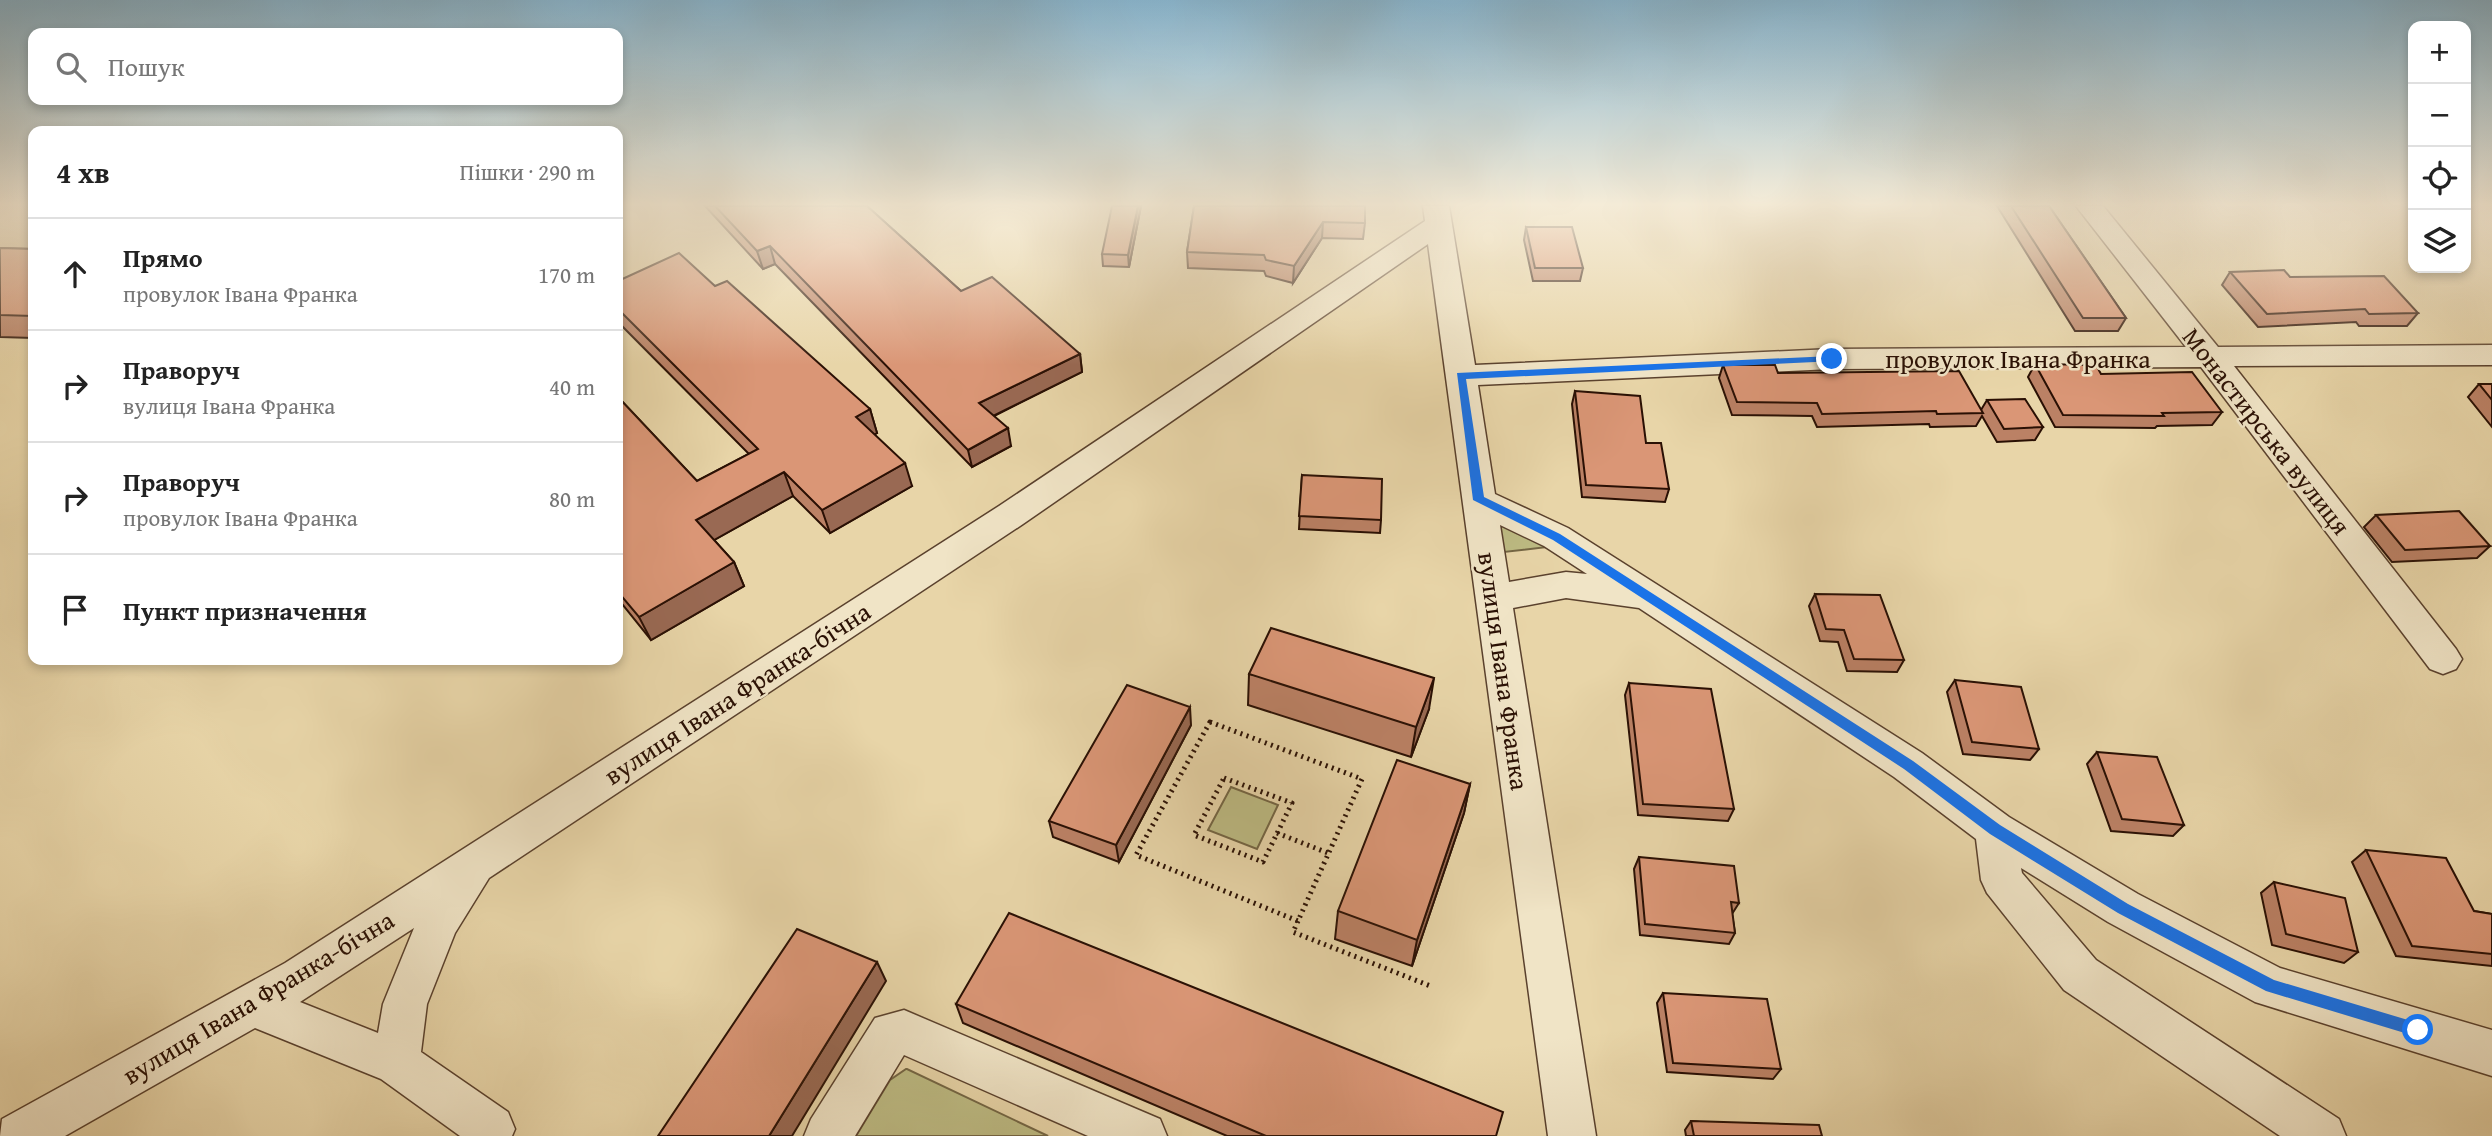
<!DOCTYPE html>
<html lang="uk">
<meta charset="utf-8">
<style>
:root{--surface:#fff;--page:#f6f6f6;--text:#222;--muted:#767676;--line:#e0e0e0}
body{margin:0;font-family:"Gentium Book Plus",serif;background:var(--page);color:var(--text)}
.controls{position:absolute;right:21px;top:21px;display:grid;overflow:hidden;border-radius:14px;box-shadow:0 4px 10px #0003}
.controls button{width:63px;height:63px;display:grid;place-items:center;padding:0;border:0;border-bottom:2px solid var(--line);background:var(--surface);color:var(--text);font:35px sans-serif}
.stop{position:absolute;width:21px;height:21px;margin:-16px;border:5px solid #1a73e8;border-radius:50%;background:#fff}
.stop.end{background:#1a73e8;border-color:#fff;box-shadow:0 2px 7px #0008}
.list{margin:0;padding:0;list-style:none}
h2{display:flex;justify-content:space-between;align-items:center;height:91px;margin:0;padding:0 28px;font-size:30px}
h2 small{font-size:23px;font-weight:400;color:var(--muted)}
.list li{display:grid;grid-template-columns:46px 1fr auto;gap:21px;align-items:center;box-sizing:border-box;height:112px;padding:0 28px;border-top:2px solid var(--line)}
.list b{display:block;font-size:26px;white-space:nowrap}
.list p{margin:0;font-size:23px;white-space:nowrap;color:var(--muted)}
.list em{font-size:23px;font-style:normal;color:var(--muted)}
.icon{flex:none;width:38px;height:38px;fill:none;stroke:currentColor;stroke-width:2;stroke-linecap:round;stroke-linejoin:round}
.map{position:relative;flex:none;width:2492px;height:1136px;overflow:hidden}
.search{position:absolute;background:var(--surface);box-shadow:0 4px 10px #0003;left:28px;top:28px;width:595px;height:77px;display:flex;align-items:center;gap:18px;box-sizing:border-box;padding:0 24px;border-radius:14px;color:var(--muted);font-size:26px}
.panel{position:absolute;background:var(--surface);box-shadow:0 4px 10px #0003;left:28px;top:126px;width:595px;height:539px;border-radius:14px}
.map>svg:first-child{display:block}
</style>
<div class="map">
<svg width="2492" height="1136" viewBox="0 0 2492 1136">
<rect width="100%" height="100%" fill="#e8d5a8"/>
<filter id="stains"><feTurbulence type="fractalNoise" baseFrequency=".00286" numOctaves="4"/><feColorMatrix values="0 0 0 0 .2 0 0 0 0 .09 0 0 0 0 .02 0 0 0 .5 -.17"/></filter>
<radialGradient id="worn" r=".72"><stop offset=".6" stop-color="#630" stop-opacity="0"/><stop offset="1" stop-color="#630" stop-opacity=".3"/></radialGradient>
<g fill="#bdbb83" stroke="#746644" stroke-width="2">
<polygon points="1491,512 1556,546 1504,552"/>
<polygon points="1231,787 1278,805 1257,849 1208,830"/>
<polygon points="906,1069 907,1069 1048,1136 856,1136 890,1080"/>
</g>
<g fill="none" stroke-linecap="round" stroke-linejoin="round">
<g stroke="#5a412d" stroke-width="3">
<g id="minor">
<path d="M1423,206H1449L1475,365L1832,349L2186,347L2076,206H2103L2218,347L2492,345V365L2234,366L2456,649L2462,659L2456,669L2443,674L2430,669L2201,367L1832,369L1478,385L1495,494L1568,528L1922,753L2009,817L2138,894L2280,968L2492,1030V1076L2255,1002L2108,922L2021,868L2022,873L2096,960L2339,1119L2346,1136H2280L2064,990L1987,893L1981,880L1976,839L1894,777L1639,608L1566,598L1513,608L1596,1136H1548L1428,244L1023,524L489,878L455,933L427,1004L421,1052L508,1112L515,1129L512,1136H460L381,1079L255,1028L65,1136H0L2,1119L285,963L999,506L1425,221ZM1500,525L1544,546L1587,574L1566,572L1509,582ZM414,928L383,1004L378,1033L300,1002Z"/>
<polygon points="904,1010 1160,1119 1167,1136 1088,1136 904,1055 855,1136 804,1136 811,1119 875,1018"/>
</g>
</g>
<g stroke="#2a1004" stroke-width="5" stroke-dasharray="2 4.5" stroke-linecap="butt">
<polygon points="1210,722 1362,779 1298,921 1136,855"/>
<polygon points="1224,778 1292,803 1263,862 1194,835"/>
<polyline points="1277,833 1328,853"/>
<polyline points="1298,921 1293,932 1433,987"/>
</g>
<use href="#minor" fill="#f0e4c6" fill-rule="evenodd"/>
</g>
<g fill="#bb8165" stroke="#2a1004" stroke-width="2">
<polygon points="705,206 867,206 961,291 1080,354 1082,372 994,416 1011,446 972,467 775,264 763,269"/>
<polygon points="1141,206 1129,267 1103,266 1102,254"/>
<polygon points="1194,206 1365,223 1363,239 1322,238 1293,283 1266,276 1264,271 1188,268 1187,252"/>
<polygon points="1997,206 2049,206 2126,318 2118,331 2075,331"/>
<polygon points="1526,227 1583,268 1580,281 1533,281 1524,240"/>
<polygon points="0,248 33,249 33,338 0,337"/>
<polygon points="2230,272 2290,277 2418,313 2407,326 2359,326 2356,322 2258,327 2222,285"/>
<polygon points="618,281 715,286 870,409 877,433 874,434 912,486 830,533 793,496 714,540 734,562 744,586 651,640 618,599 618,397 697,481 749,454 618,322"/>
<polygon points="2035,364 2101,374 2222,412 2212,425 2157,426 2155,428 2055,427 2028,377"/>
<polygon points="1723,365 1778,373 1981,410 1987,400 2043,427 2035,440 1997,442 1982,416 1976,426 1930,427 1929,424 1817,427 1812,416 1732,415 1719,378"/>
<polygon points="2479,384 2492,384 2492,427 2468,397"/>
<polygon points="1575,391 1646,443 1669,489 1665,502 1582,497 1572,404"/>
<polygon points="1302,475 1381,520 1380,533 1299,529"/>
<polygon points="2376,515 2490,546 2477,558 2392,562 2364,527"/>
<polygon points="1815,594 1904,660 1897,672 1847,671 1838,642 1820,641 1809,606"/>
<polygon points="1249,674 1429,709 1411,757 1248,705"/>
<polygon points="1955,680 2039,749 2030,760 1963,754 1947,692"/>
<polygon points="1629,683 1734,809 1728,821 1638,815 1625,695"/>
<polygon points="1191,725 1119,862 1053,837 1049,821"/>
<polygon points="2097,752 2184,825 2173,836 2111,831 2087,764"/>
<polygon points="1470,784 1464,813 1412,966 1335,939 1338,911"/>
<polygon points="2366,850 2474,911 2492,914 2492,966 2396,956 2352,862"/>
<polygon points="1639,857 1739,903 1732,914 1735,933 1729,944 1640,935 1634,869"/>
<polygon points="2274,882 2358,952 2344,963 2272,945 2261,893"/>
<polygon points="1663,993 1781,1069 1773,1079 1667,1072 1657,1003"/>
<polygon points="956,1004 1496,1136 1227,1136 963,1023"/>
<polygon points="1691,1121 1822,1136 1686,1136 1685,1130"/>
</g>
<g fill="#996953" stroke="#2a1004" stroke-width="2">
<polygon points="1138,206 1141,206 1129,267 1128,255"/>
<polygon points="1323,222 1322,238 1293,283 1294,266"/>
<polygon points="770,246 775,264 763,269 757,251"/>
<polygon points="1080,354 1082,372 983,421 979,403"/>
<polygon points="870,409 877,433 863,441 856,417"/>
<polygon points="1008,428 1011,446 972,467 968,450"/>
<polygon points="905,463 912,486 830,533 822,510"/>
<polygon points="784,472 793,496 707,544 696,520"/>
<polygon points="734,562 744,586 651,640 639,617"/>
<polygon points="1434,678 1429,709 1411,757 1416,727"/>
<polygon points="1190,707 1191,725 1119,862 1116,845"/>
<polygon points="1470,784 1464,813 1412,966 1417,940"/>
<polygon points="877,962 886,981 792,1136 769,1136"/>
</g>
<g fill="#da9676" stroke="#2a1004" stroke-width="2">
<polygon points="715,206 867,206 961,291 992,277 1080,354 979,403 1008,428 968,450 770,246 757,251"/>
<polygon points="1112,206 1138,206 1128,255 1102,254"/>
<polygon points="1194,206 1365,206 1365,223 1323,222 1294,266 1266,260 1264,255 1187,252"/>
<polygon points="2011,206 2049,206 2126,318 2083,318"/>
<polygon points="1526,227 1572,227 1583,268 1535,268"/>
<polygon points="0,248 33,249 33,316 0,315"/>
<polygon points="679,253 715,286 727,281 870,409 856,417 905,463 822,510 784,472 696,520 734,562 639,617 618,592 618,397 697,481 758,449 618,309 618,281"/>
<polygon points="2284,270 2290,277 2384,276 2418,313 2369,314 2365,309 2267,314 2230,272"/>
<polygon points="2035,364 2096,365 2101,374 2192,372 2222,412 2162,413 2164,416 2063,415"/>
<polygon points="1723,365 1775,365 1778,373 1959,371 1983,413 1937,414 1936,411 1822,414 1817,403 1737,402"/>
<polygon points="2479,384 2492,384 2492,400"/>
<polygon points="1575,391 1640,396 1646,443 1661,443 1669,489 1586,485"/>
<polygon points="2025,399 2043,427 2004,429 1987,400"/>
<polygon points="1302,475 1382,479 1381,520 1299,516"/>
<polygon points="2459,511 2490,546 2405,550 2376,515"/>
<polygon points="1815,594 1880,595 1904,660 1854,659 1844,630 1826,629"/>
<polygon points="1271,628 1434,678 1416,727 1249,674"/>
<polygon points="1955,680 2021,687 2039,749 1972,742"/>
<polygon points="1629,683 1711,689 1734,809 1643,804"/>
<polygon points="1127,685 1190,707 1116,845 1049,821"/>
<polygon points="2097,752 2157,757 2184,825 2122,819"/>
<polygon points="1397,760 1470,784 1417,940 1338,911"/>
<polygon points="2366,850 2446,858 2474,911 2492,914 2492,954 2412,946"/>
<polygon points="1639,857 1734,866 1739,903 1731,902 1735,933 1645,924"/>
<polygon points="2274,882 2345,898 2358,952 2286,934"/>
<polygon points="1009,913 1503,1112 1496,1136 1266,1136 956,1004"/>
<polygon points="797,929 877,962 769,1136 658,1136"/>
<polygon points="1663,993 1767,999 1781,1069 1673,1063"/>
<polygon points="1691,1121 1819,1125 1822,1136 1694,1136"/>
</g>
<linearGradient id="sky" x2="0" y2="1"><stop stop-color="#88b6d0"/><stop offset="0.56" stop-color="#f5ecd8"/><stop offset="1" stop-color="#f5ecd8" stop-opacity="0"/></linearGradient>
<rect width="2492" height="365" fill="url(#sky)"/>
<polygon fill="#1a73e8" points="1832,356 1836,356 1836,361 1466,379 1484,497 1560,534 1913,761 2000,825 2128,904 2274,980 2418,1023 2423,1025 2425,1030 2423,1035 2418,1037 2266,991 2118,913 1990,834 1904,769 1553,540 1473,500 1457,373"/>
<g text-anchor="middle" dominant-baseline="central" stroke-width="5" stroke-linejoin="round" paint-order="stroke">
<g font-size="26" fill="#2a1004" stroke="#f0e4c6">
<text x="2018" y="358">провулок Івана Франка</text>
<text transform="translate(2267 431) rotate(52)">Монастирська вулиця</text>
<text transform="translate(1504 671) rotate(82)">вулиця Івана Франка</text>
<text transform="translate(737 693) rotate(-33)">вулиця Івана Франка-бічна</text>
<text transform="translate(258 997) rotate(-31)">вулиця Івана Франка-бічна</text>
</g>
</g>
<rect width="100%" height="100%" filter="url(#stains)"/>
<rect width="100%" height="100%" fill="url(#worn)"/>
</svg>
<div class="controls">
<button>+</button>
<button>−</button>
<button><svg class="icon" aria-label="locate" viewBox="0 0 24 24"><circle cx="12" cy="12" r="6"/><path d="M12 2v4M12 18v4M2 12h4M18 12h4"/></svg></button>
<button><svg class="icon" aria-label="layers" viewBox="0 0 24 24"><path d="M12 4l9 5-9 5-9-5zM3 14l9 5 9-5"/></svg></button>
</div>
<div class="stop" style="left:2418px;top:1030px"></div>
<div class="stop end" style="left:1832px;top:359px"></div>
<div class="search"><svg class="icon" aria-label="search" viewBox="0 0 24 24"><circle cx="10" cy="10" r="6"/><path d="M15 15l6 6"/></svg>Пошук</div>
<section class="panel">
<h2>4 хв<small>Пішки · 290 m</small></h2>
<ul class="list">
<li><svg class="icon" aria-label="ahead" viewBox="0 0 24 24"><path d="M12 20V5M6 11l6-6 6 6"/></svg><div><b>Прямо</b><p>провулок Івана Франка</p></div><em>170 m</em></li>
<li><svg class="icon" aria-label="right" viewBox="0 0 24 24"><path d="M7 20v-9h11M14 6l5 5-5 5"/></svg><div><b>Праворуч</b><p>вулиця Івана Франка</p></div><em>40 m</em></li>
<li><svg class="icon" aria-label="right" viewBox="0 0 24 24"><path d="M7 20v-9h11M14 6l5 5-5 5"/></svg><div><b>Праворуч</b><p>провулок Івана Франка</p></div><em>80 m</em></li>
<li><svg class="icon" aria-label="arrive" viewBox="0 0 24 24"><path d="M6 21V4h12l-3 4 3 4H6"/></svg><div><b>Пункт призначення</b></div></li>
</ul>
</section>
</div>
